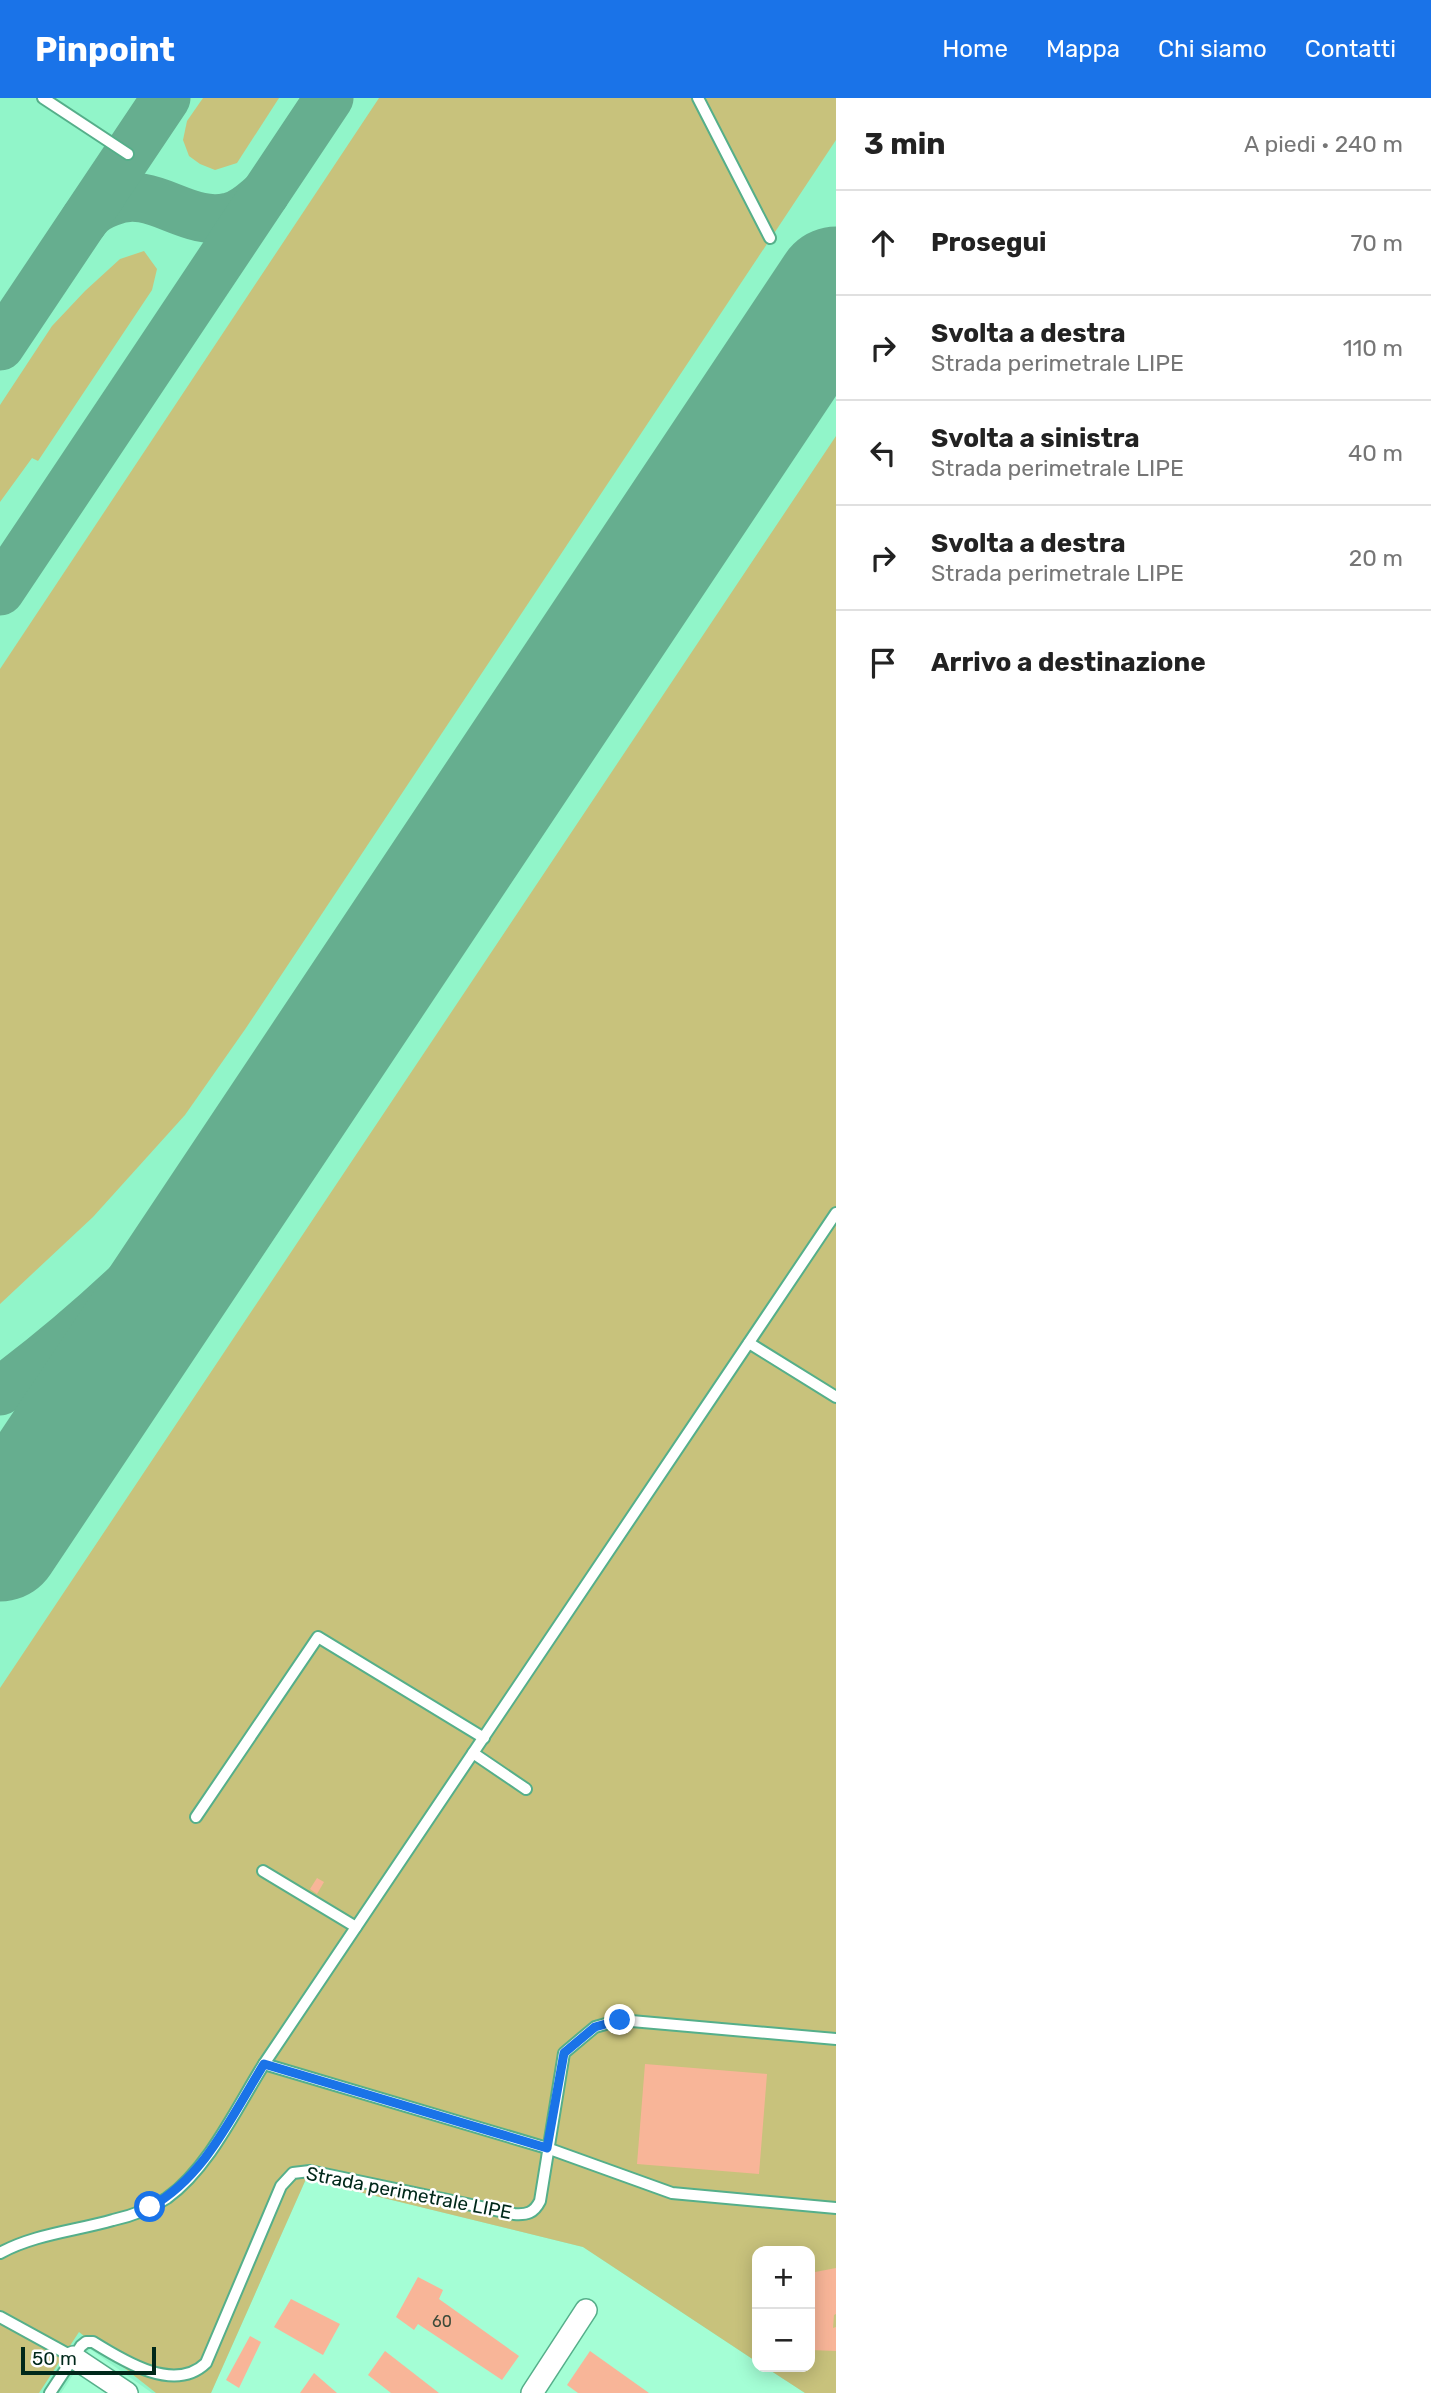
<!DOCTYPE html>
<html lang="it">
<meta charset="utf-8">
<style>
:root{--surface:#fff;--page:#f2f2f2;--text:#222;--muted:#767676;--line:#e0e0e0;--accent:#1a73e8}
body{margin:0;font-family:Rubik,sans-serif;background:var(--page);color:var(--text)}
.controls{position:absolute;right:21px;bottom:21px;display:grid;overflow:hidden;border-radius:14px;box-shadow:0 4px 18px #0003}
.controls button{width:63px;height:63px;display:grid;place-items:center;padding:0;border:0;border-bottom:2px solid var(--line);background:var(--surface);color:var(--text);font:35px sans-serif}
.scale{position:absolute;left:21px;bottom:18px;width:135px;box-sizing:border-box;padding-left:7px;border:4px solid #00281a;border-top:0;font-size:19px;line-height:24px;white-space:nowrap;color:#00281a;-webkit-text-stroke:5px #fff;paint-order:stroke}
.stop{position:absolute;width:21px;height:21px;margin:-16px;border:5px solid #1a73e8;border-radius:50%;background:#fff}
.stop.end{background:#1a73e8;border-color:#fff;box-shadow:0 2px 7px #0008}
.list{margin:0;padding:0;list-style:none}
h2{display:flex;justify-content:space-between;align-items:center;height:91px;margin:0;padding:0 28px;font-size:30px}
h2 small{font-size:23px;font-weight:400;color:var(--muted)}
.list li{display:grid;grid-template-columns:46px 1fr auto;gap:21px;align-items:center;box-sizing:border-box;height:105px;padding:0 28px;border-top:2px solid var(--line)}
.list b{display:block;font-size:26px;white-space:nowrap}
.list p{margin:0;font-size:23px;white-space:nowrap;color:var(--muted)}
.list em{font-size:23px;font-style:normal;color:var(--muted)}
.icon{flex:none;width:38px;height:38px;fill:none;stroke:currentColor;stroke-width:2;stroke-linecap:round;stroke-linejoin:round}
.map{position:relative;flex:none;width:836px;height:2295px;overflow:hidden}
header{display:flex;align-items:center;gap:42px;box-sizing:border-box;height:98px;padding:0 35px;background:var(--accent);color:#fff}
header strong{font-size:33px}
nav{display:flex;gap:38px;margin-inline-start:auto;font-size:24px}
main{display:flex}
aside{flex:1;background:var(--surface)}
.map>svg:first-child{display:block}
</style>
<header>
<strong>Pinpoint</strong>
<nav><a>Home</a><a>Mappa</a><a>Chi siamo</a><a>Contatti</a></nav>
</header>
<main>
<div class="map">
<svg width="836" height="2295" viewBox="0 0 836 2295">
<rect width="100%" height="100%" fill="#a4fed5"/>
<polygon fill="#91f5c9" points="0,0 836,0 836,2295 805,2295 765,2269 810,2269 810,2153 757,2153 757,2264 583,2149 306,2081 211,2295 152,2295 90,2251 61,2295 0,2295"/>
<g fill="#c8c27c">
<polygon points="203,0 279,0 237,65 215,72 200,66 189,58 183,42 187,23"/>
<polygon points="379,0 836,0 836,42 246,930 185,1017 93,1119 0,1206 0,571"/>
<polygon points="144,153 157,171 152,192 38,363 32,360 0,404 0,307 52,228 85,193 120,161"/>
<polygon points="836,338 836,2295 805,2295 765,2269 810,2269 810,2153 757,2153 757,2264 583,2149 306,2081 211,2295 156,2295 79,2234 39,2295 0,2295 0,1590"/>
</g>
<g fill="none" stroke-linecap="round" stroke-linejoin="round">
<g stroke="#66ae8f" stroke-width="49">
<path d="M84,123C90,113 99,108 110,104C153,85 186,130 229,119C244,116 254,105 265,96"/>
<polyline points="0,248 166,0"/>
<polyline points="0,493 329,0"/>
<path d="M0,1293C102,1218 190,1130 273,1034"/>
<polyline points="0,1378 33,1366 70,1338"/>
</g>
<polyline stroke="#66ae8f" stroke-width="121" points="0,1443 836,189"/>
</g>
<g fill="#f8b598">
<polygon points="317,1780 324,1784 317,1796 310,1791"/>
<polygon points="645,1966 767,1976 759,2076 637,2066"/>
<polygon points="836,2170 836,2216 834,2217 833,2230 836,2229 836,2253 810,2252 810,2175"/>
<polygon points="418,2179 443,2192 439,2201 519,2258 502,2282 418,2226 414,2232 396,2219"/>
<polygon points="291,2201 340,2226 323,2257 274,2229"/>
<polygon points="250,2238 261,2244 239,2290 226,2282"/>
<polygon points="385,2253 439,2295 391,2295 368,2277"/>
<polygon points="590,2253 649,2295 578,2295 567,2287"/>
<polygon points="314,2275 337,2295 300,2295"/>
</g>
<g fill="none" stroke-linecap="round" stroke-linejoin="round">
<g stroke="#55af8a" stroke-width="14">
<g id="service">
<polyline points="43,0 128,56"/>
<polyline points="698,0 770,140"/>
<polyline points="749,1245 836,1299"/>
<polyline points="473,1655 526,1691"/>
<polyline points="196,1719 318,1539 484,1640"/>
<polyline points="263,1773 356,1829"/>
<polyline points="264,1966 547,2050 672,2095 836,2110"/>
<path d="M0,2155C35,2136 75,2133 113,2122C131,2118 152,2110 167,2100C209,2070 237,2009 264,1966L836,1115"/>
<polyline points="0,2219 73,2259"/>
<path d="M50,2295L81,2248L86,2244H93C125,2264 175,2295 206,2265L281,2088L293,2075L310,2073L514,2116C527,2117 534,2115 540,2103L564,1955L595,1929L620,1922L836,1941"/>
</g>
</g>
<g stroke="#55af8a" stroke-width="24">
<g id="minor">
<polyline points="73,2259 127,2295"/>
<polyline points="532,2295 586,2212"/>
</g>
</g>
<use href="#service" stroke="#fff" stroke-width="10"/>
<use href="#minor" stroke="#fff" stroke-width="21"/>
</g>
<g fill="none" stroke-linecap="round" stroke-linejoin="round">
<path stroke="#1a73e8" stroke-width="9" d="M150,2109C205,2079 232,2017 264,1966L547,2050L564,1955L595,1929L620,1922"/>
</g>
<g text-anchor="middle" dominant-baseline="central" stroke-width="5" stroke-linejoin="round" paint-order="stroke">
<g font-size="16" fill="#3e4b3a">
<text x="442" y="2223">60</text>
</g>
<g font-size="19" fill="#00281a" stroke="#fff">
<text transform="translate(409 2095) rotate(11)">Strada perimetrale LIPE</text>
</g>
</g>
</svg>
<div class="controls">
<button>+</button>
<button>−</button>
</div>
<div class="scale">50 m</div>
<div class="stop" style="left:150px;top:2109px"></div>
<div class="stop end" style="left:620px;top:1922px"></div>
</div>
<aside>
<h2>3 min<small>A piedi · 240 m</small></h2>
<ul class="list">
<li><svg class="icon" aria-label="ahead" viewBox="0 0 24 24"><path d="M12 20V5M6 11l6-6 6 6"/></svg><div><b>Prosegui</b></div><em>70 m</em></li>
<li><svg class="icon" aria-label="right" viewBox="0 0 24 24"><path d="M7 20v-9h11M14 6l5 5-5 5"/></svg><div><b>Svolta a destra</b><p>Strada perimetrale LIPE</p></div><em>110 m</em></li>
<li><svg class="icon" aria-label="left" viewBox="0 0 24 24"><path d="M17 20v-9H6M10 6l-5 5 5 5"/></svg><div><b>Svolta a sinistra</b><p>Strada perimetrale LIPE</p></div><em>40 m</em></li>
<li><svg class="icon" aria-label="right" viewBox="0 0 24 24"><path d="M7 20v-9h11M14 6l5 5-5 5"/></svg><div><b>Svolta a destra</b><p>Strada perimetrale LIPE</p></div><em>20 m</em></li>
<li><svg class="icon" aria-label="arrive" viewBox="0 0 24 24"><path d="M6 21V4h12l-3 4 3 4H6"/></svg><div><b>Arrivo a destinazione</b></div></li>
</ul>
</aside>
</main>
